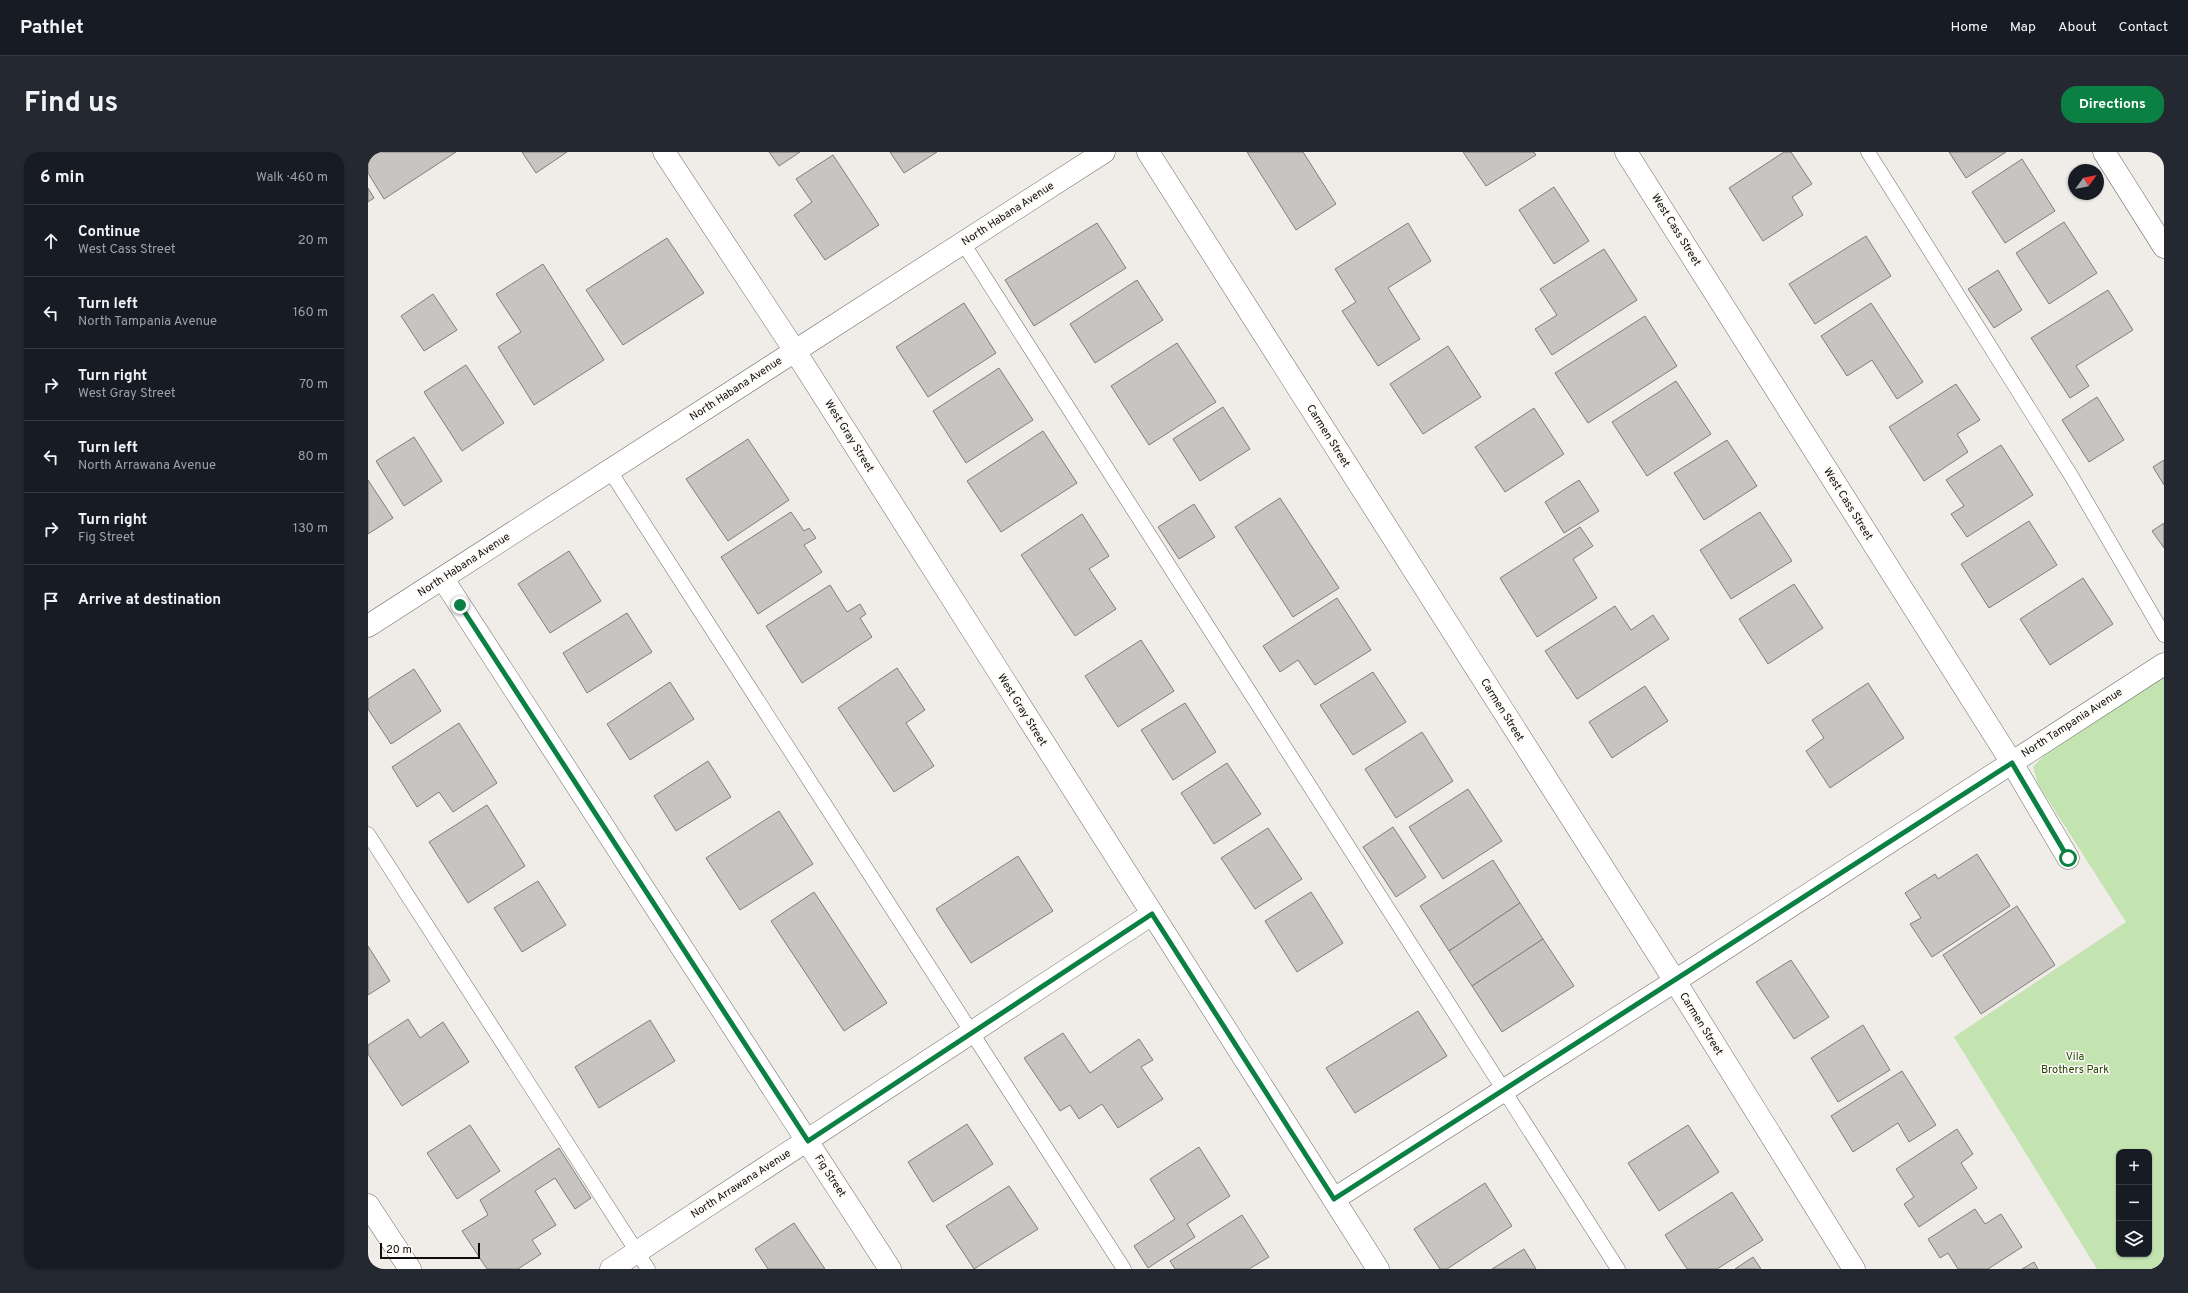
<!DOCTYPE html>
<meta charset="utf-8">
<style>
:root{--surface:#171b24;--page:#242831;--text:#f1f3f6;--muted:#9ea1a6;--line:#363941;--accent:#0b8043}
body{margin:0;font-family:Overpass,sans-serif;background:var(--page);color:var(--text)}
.controls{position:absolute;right:12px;bottom:12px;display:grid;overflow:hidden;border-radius:8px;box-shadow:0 1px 3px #0004}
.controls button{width:36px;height:36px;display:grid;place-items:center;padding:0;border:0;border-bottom:1px solid var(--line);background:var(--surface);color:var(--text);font:20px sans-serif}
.compass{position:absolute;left:1700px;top:12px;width:36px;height:36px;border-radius:50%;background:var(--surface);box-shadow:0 1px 3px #0004;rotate:57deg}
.scale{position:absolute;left:12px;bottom:10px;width:100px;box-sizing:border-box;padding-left:4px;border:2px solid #0e0d0c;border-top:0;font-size:11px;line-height:14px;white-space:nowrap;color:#0e0d0c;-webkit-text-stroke:3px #fdfaf6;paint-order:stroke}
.stop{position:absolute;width:12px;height:12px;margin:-9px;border:3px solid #0b8043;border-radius:50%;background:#fff}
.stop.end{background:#0b8043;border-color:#fff;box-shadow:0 1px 4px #0008}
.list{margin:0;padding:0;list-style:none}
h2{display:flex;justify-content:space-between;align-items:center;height:52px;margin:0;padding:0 16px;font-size:17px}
h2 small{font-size:13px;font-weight:400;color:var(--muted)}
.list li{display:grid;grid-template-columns:26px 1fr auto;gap:12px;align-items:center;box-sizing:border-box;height:72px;padding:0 16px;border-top:1px solid var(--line)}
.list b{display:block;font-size:15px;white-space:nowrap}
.list p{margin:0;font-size:13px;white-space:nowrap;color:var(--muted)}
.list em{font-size:13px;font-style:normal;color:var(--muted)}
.icon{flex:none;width:22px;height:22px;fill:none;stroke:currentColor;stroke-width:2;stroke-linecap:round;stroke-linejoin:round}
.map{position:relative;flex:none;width:1796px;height:1117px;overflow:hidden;border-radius:16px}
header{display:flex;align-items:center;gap:24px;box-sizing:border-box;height:56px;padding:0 20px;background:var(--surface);border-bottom:1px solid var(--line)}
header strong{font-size:19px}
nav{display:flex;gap:22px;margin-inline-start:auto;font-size:14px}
.intro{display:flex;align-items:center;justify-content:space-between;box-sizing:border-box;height:96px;padding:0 24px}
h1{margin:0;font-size:28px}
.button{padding:10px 18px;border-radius:16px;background:var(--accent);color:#fff;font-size:14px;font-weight:700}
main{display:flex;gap:24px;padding:0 24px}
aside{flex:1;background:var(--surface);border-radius:16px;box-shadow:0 1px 3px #0004}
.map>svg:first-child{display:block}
</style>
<header>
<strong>Pathlet</strong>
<nav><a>Home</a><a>Map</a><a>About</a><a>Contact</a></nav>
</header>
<div class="intro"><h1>Find us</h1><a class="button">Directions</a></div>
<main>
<aside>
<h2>6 min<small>Walk · 460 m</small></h2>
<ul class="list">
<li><svg class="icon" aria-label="ahead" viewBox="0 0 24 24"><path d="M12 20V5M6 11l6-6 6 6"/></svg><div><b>Continue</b><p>West Cass Street</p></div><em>20 m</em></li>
<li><svg class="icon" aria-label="left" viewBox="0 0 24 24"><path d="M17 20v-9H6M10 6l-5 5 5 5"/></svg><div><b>Turn left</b><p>North Tampania Avenue</p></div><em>160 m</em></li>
<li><svg class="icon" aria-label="right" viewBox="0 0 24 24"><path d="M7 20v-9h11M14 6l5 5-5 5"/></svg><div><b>Turn right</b><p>West Gray Street</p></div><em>70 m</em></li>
<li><svg class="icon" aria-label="left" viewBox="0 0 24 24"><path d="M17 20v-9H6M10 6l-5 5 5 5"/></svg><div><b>Turn left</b><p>North Arrawana Avenue</p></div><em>80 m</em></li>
<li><svg class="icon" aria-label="right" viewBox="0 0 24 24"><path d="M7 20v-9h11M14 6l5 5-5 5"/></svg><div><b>Turn right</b><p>Fig Street</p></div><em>130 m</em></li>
<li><svg class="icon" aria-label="arrive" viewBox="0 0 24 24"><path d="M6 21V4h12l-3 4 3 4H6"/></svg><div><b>Arrive at destination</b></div></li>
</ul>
</aside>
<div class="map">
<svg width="1796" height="1117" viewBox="0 0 1796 1117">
<rect width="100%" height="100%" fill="#f0ede8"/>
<path fill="#c3e3b0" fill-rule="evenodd" d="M1796,525V1117H1729L1586,885L1758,770L1670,632L1665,615L1678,601ZM1751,1000H1781V1102H1751Z"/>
<g fill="#c8c4c1" stroke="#817d7a">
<polygon points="0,0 88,0 16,47 0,21"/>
<polygon points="154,0 199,0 168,21"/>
<polygon points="401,0 432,0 411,14"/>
<polygon points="522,0 569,0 536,21"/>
<polygon points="879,0 935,0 968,52 928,78"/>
<polygon points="1095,0 1166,0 1168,3 1118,34"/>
<polygon points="1416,0 1423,0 1444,32 1424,45 1435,63 1395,89 1361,36"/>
<polygon points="1581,0 1638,0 1598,26"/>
<polygon points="465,3 511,73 457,108 426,63 444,50 428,27"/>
<polygon points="1654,7 1687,59 1637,91 1604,40"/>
<polygon points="1186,35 1221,89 1186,112 1151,58"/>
<polygon points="0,36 6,46 0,50"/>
<polygon points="1696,70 1729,121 1681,152 1648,101"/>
<polygon points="729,71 758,116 666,174 637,128"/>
<polygon points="1040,71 1063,109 1020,136 1052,187 1010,214 974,159 988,150 967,117"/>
<polygon points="1498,84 1523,124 1447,172 1421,132"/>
<polygon points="299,86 336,141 255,193 218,138"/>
<polygon points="1236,97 1269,148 1184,203 1167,177 1189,163 1172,137"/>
<polygon points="175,112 236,208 166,253 130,195 153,180 128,142"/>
<polygon points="1630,118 1654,158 1626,176 1600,137"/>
<polygon points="769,128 795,168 727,211 702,172"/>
<polygon points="1740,138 1765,178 1708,214 1721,234 1702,246 1663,186"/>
<polygon points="65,142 89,178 56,199 33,164"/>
<polygon points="596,151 628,201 560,245 528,195"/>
<polygon points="1503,151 1555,230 1529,247 1504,208 1479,224 1453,184"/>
<polygon points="1277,164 1309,214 1220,271 1187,221"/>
<polygon points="809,191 848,250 781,293 743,234"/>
<polygon points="1080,194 1113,245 1055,282 1022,232"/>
<polygon points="98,213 136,271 94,299 56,240"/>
<polygon points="631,216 665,268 598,311 565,259"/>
<polygon points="1308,229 1343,282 1279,324 1244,270"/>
<polygon points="1588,232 1612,268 1589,282 1600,300 1556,329 1521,275"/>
<polygon points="1729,245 1756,288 1721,310 1694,268"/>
<polygon points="855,255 882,297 832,329 805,287"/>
<polygon points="1166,256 1196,302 1137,340 1107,295"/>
<polygon points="675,279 709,331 633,380 599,329"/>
<polygon points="46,285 74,329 36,354 8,309"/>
<polygon points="380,287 421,348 360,389 318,327"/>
<polygon points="1359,288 1389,334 1336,368 1306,321"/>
<polygon points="1633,293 1665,343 1599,385 1583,362 1596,354 1578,328"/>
<polygon points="1796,308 1796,333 1785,315"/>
<polygon points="0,328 25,366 0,382"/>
<polygon points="1211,328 1231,359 1196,381 1177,350"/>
<polygon points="912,346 971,436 925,465 867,375"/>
<polygon points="826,352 847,385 811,407 790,375"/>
<polygon points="423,360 436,379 441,376 448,386 436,393 454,420 390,462 353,405"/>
<polygon points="1392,360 1424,409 1363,447 1332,398"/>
<polygon points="714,362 741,404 721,417 748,457 707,484 653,403"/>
<polygon points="1661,369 1689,413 1621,456 1593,412"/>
<polygon points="1796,371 1796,396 1784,379"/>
<polygon points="1212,375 1225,394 1205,407 1229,446 1169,485 1132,426"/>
<polygon points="201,399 233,449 182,481 150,432"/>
<polygon points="1715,426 1745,472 1682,513 1652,467"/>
<polygon points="1426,432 1455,476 1400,512 1371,467"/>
<polygon points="462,433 479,460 492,452 498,462 492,466 504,485 434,531 398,474"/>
<polygon points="969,446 1003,498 947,533 930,508 912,520 895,494"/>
<polygon points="1247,454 1263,478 1285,463 1301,487 1209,547 1177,499"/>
<polygon points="259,461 284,500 219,541 195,501"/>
<polygon points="773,488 806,539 750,575 717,524"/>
<polygon points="529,516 557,558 538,571 566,614 526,640 470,556"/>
<polygon points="46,517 73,559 23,592 0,557 0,547"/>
<polygon points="1005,520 1038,570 985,603 952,553"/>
<polygon points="302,530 326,567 262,608 239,572"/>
<polygon points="1500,531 1536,586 1462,636 1438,599 1456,586 1444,568"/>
<polygon points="1277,534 1300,569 1244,606 1221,570"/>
<polygon points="817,551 848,600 805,628 773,578"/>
<polygon points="91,571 129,631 85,660 71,640 49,655 24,615"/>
<polygon points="1054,580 1085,629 1028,666 997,617"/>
<polygon points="340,609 363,645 308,679 286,644"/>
<polygon points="859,611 893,662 846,692 813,641"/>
<polygon points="1100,637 1134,689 1075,727 1041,675"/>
<polygon points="119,653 157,714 100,751 61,690"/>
<polygon points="411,659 445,712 372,758 338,706"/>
<polygon points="1025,675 1058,725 1028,745 995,695"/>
<polygon points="900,676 934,727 887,757 853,706"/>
<polygon points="1609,702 1642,754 1564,805 1542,772 1553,766 1537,741 1567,722 1570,727"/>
<polygon points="650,704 685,759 603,811 568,757"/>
<polygon points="1125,708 1152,751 1081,799 1052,754"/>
<polygon points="170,729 198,773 154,800 126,756"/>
<polygon points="446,740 519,851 476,879 403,769"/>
<polygon points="943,740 975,791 929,820 897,769"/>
<polygon points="1152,751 1175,787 1104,834 1081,799"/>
<polygon points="1649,754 1687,813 1613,862 1575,803"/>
<polygon points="1175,787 1206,834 1134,880 1104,834"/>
<polygon points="0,794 22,829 0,843"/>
<polygon points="1423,808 1461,865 1426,887 1388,830"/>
<polygon points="1050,859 1079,904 987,961 958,916"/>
<polygon points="40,867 52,886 75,870 101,910 34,954 0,902 0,893"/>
<polygon points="282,868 307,909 231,956 207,915"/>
<polygon points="1495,873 1522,918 1470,950 1443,906"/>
<polygon points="695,881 722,921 771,887 785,908 773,915 795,947 750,976 734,952 711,967 702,953 692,959 656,906"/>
<polygon points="1534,919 1568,973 1541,990 1530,971 1485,1000 1463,964"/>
<polygon points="599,972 625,1012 565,1050 540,1010"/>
<polygon points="102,973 132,1019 89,1047 59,1001"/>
<polygon points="1320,973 1351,1020 1291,1059 1260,1011"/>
<polygon points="1589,977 1605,1002 1593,1011 1609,1036 1551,1075 1536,1052 1546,1045 1528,1017"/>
<polygon points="831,995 862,1044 819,1072 827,1085 780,1116 766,1094 807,1067 782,1027"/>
<polygon points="191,996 223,1046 207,1057 187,1026 167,1039 188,1073 164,1088 173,1102 150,1117 119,1117 94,1079 120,1063 112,1048"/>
<polygon points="1117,1031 1144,1074 1079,1117 1072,1117 1046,1077"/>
<polygon points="641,1034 670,1077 606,1117 578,1074"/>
<polygon points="1364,1040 1395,1088 1349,1117 1319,1117 1297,1083"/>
<polygon points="1607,1057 1617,1072 1633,1062 1654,1095 1620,1117 1590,1117 1580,1101 1572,1106 1560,1087"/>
<polygon points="874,1063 901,1105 881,1117 807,1117 802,1109"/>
<polygon points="426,1071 457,1117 400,1117 387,1097"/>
<polygon points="1156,1097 1168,1117 1124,1117"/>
<polygon points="1385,1105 1393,1117 1367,1117"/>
<polygon points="1666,1110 1670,1117 1654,1117"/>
</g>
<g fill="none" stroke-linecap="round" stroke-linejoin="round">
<g stroke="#6e6c68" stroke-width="15">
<g id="service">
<polyline points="1500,0 1704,325 1796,483"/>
<polyline points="595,91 1250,1117"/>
<polyline points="242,319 756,1117"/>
<polyline points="0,682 280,1117"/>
</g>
</g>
<g stroke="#6e6c68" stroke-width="23">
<g id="minor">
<polyline points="296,0 427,199 1010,1117"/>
<polyline points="780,0 1307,829 1486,1117"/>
<polyline points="1258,0 1644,611 1700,706"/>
<polyline points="1736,0 1796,95"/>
<polyline points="75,427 522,1117"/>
<polyline points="0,474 736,0"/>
<polyline points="966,1047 1307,829 1796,512"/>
<polyline points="0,1053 42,1117"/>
<polyline points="243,1117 784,762"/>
</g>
</g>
<use href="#service" stroke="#fff" stroke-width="14"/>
<use href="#minor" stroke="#fff" stroke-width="22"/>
</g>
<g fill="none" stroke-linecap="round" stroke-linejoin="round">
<polyline stroke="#0b8043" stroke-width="5" points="92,453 440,989 784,762 966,1047 1644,611 1700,706"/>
</g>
<g text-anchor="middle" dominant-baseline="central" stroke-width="3" stroke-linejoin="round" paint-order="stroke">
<g font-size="11" fill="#0e0d0c" stroke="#fdfaf6">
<text transform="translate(640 62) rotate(-33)">North Habana Avenue</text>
<text transform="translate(1308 78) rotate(58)">West Cass Street</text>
<text transform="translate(368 237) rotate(-33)">North Habana Avenue</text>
<text transform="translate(481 284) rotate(58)">West Gray Street</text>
<text transform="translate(960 284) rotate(58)">Carmen Street</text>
<text transform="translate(1480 352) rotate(58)">West Cass Street</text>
<text transform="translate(96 413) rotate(-33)">North Habana Avenue</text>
<text transform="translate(654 558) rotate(58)">West Gray Street</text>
<text transform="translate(1134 558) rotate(58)">Carmen Street</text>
<text transform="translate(1704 571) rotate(-33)">North Tampania Avenue</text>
<text transform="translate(1333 872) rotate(58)">Carmen Street</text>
<text transform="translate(462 1024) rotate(57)">Fig Street</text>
<text transform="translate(373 1032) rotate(-33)">North Arrawana Avenue</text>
</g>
<g font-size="11" fill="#234307" stroke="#fdfaf6">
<text x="1707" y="905">Vila<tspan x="1707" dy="13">Brothers Park</tspan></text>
</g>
</g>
</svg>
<div class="controls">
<button>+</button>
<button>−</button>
<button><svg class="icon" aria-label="layers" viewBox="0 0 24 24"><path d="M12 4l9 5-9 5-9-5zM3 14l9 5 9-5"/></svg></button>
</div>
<svg class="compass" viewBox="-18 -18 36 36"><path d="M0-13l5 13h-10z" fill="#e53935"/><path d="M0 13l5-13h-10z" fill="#9ea1a6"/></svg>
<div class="scale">20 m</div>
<div class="stop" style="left:1700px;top:706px"></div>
<div class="stop end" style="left:92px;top:453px"></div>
</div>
</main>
